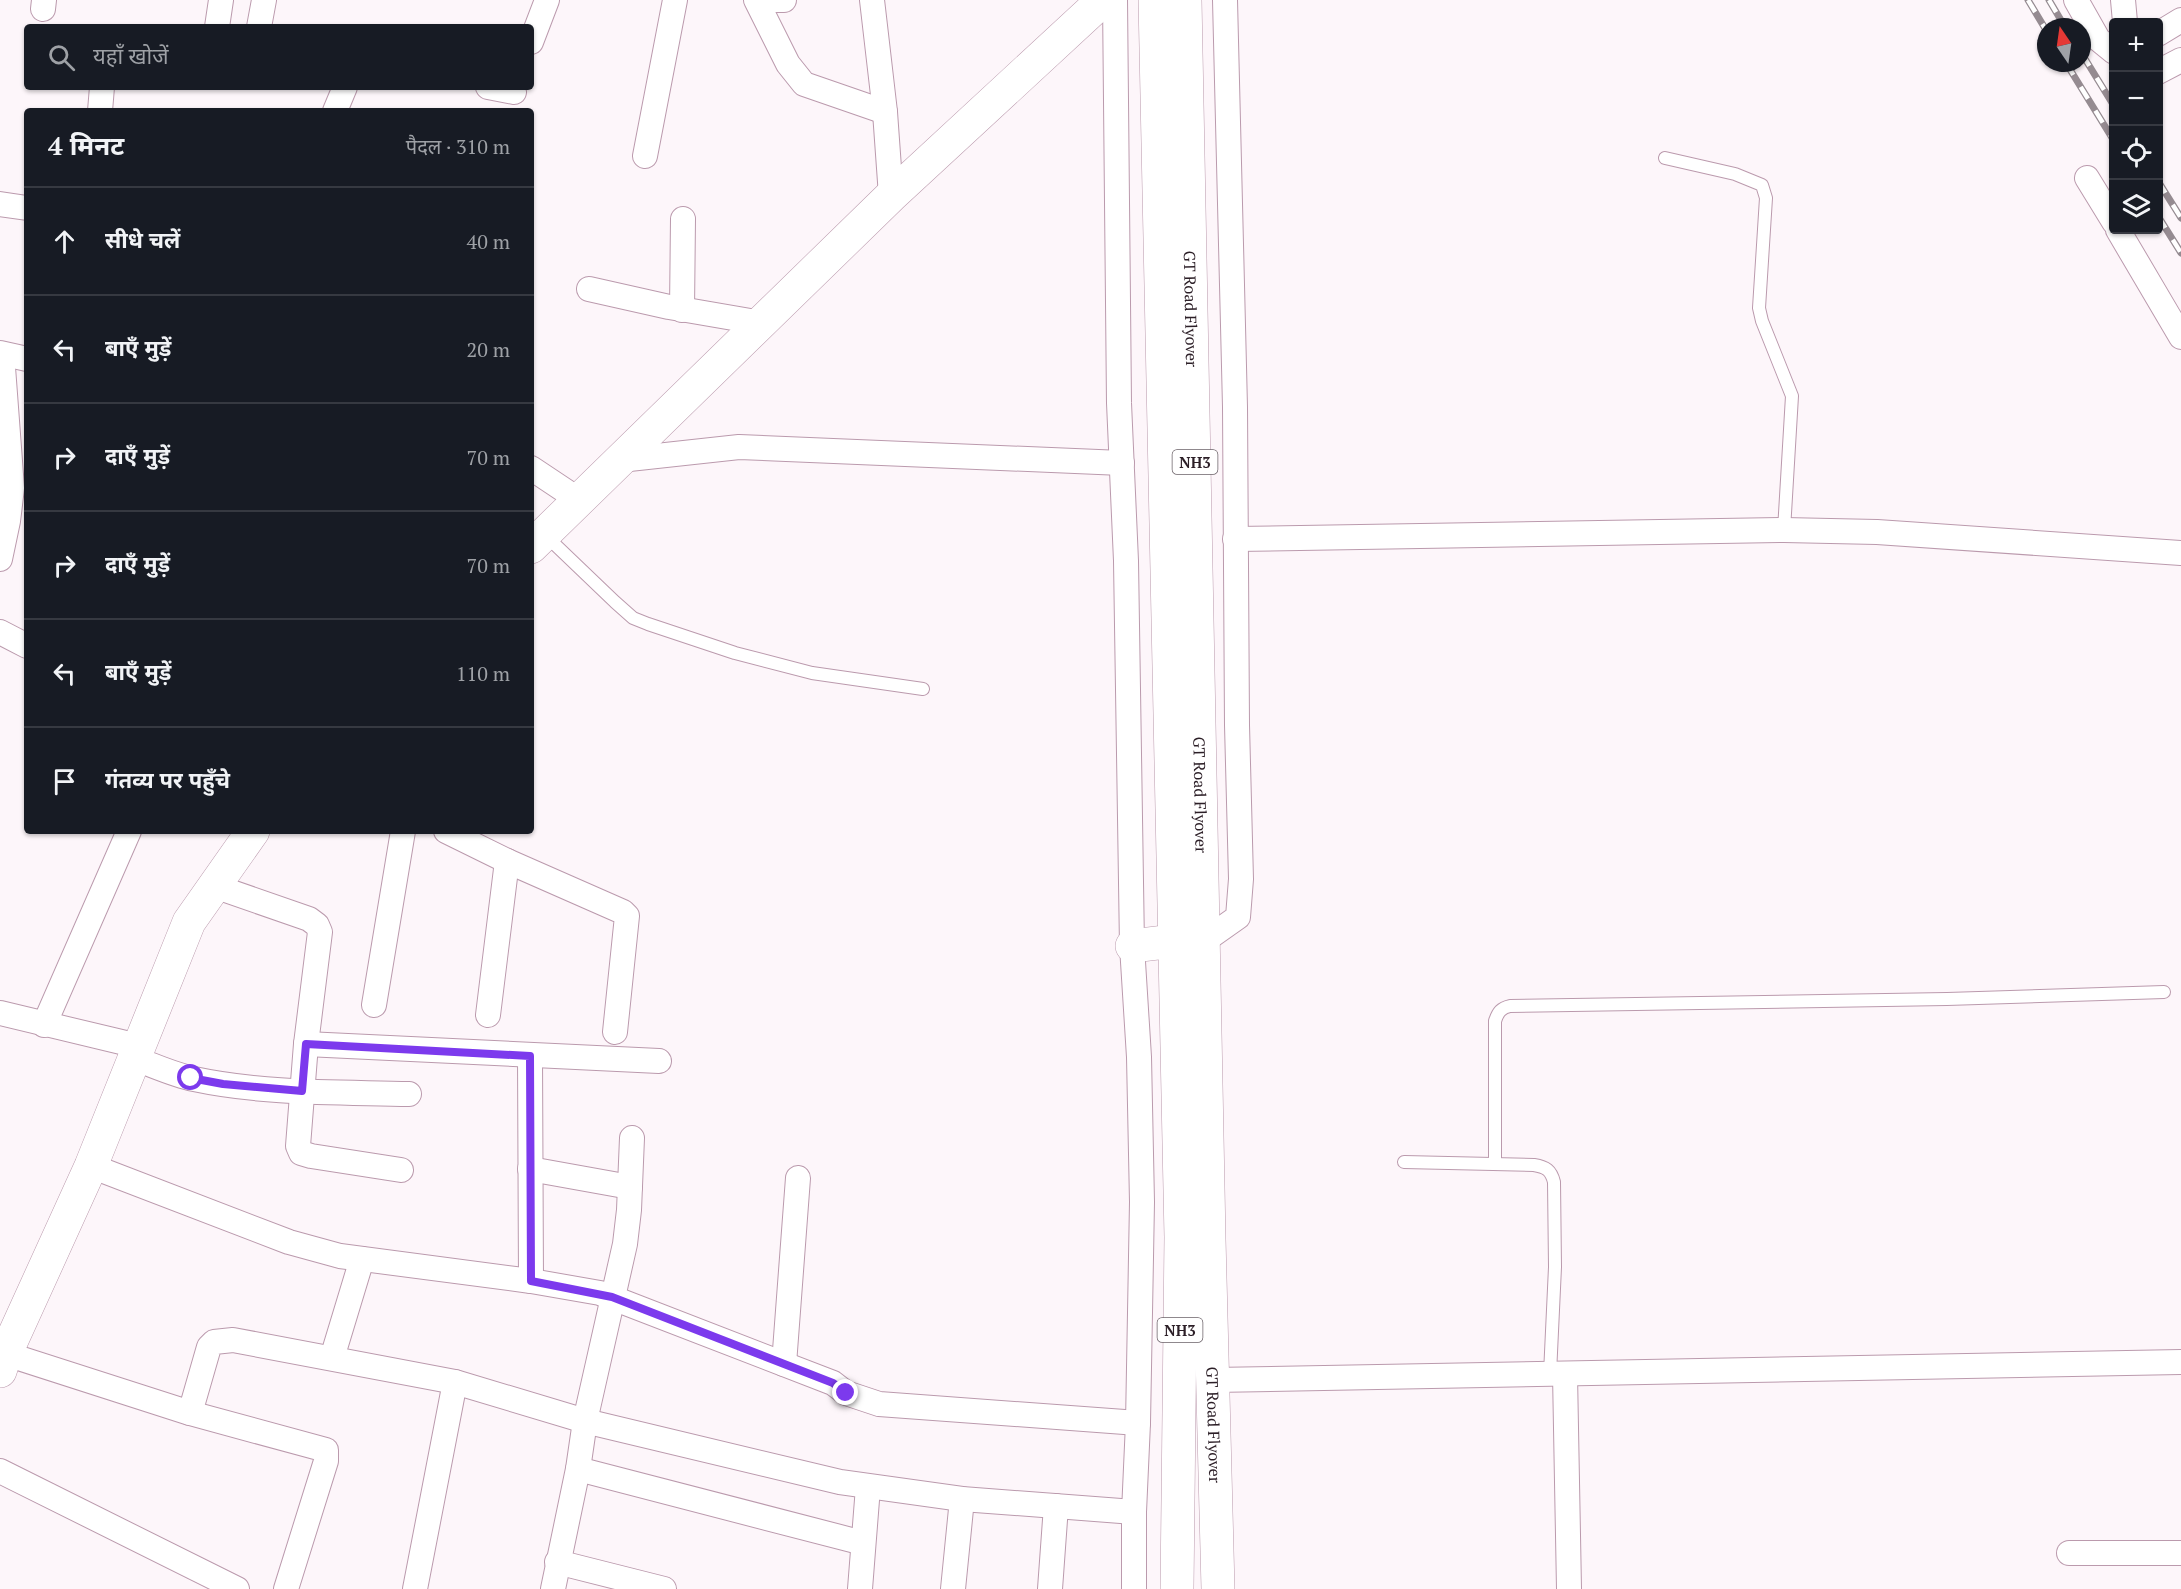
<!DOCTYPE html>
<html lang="hi">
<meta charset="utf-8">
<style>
:root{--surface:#171b24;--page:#20242c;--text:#f1f3f6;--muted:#9ea1a6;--line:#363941}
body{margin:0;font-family:"PT Serif","Noto Sans Devanagari",serif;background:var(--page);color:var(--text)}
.controls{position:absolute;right:18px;top:18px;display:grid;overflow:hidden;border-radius:6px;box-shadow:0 2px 4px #0004}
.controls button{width:54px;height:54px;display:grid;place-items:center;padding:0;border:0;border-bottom:2px solid var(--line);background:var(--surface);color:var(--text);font:30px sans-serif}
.compass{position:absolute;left:2037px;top:18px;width:54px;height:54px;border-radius:50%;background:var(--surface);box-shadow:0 2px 4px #0004;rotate:347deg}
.stop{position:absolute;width:18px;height:18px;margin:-14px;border:4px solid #7c3aed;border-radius:50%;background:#fff}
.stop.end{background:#7c3aed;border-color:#fff;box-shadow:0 2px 6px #0008}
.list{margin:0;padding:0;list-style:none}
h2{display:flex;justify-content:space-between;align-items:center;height:78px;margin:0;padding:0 24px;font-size:26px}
h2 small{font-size:20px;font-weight:400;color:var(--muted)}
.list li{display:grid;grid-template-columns:39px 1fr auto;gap:18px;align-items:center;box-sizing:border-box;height:108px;padding:0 24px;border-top:2px solid var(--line)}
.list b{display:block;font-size:22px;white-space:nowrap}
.list em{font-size:20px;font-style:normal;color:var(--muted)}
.icon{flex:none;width:33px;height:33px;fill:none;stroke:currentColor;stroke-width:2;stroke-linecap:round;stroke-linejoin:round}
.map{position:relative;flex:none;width:2181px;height:1589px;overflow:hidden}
.search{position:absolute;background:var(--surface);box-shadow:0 2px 4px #0004;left:24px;top:24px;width:510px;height:66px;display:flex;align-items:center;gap:15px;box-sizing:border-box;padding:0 21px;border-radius:6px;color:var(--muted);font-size:22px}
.panel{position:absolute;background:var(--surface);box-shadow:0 2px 4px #0004;left:24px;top:108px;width:510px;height:726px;border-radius:6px}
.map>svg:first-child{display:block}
</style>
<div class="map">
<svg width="2181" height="1589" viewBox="0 0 2181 1589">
<rect width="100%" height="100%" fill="#fdf6fa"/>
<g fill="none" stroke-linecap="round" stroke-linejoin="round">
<g stroke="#bb9aad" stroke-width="14">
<g id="lane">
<polyline points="1665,158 1735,174 1762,185 1766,198 1759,308 1762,321 1792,396 1784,530"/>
<polyline points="544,534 615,602 633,618 648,624 735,653 812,673 923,689"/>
<path d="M1404,1162L1534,1165C1546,1167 1551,1170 1554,1182L1555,1267L1550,1374"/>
<path d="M1495,1164V1021C1498,1012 1501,1008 1510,1006L1947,999L2164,992"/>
</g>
</g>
<g stroke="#bb9aad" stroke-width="26">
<g id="street">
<polyline points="756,0 788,64 804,84 885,112"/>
<polyline points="763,0 784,0"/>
<polyline points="872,0 885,112 891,196"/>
<polyline points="1115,0 1119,403 1126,561 1132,946 1139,1057 1142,1202 1138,1423 1134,1512 1134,1589"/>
<polyline points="2076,0 2098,39 2114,52"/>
<polyline points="2123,0 2125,22"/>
<polyline points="43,9 44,0"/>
<polyline points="217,27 221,0"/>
<polyline points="259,27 264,0"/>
<polyline points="2158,34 2181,20"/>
<polyline points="531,42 547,0"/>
<polyline points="2158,72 2181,60"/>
<polyline points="488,87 514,92"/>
<polyline points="100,111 102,87"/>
<polyline points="335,111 345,87"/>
<polyline points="645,156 675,0"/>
<polyline points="2087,178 2114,222"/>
<polyline points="0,204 27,208"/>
<polyline points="2118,230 2181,337"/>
<polyline points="589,289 669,307 762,323"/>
<polyline points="682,310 683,219"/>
<polyline points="0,353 27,359"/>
<polyline points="620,460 739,447 1122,463"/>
<polyline points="531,468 579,500"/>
<polyline points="1235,539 1784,530 1877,532 2181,553"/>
<polyline points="0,559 8,521 12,488 2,354"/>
<polyline points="0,632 27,646"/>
<polyline points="446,831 507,861 623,912 627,916 615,1032"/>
<polyline points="214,886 309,919 317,925 320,932 306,1044 298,1146 301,1153 311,1156 401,1170"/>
<polyline points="1204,941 1238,917 1241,879 1237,725 1235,407 1225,0"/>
<polyline points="374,1005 403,831"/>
<polyline points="0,1013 138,1046"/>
<polyline points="488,1015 507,861"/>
<polyline points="44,1025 129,831"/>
<polyline points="306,1044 659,1061"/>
<polyline points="530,1056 531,1281"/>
<path d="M133,1058C153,1065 174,1075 194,1079C264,1094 338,1092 409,1094"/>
<polyline points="91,1166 289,1242 340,1256 531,1281 600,1293 833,1383 846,1393 879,1404 1138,1423"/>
<polyline points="530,1169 630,1187"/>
<polyline points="0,1352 190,1413 326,1450 326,1461 286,1589"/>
<polyline points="332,1358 362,1259"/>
<polyline points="784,1364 798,1178"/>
<polyline points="1565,1374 1569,1589"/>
<polyline points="1213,1380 2181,1362"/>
<polyline points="190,1413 209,1347 214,1342 233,1340 455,1382 585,1421 840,1482 962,1499 1134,1512"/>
<polyline points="578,1469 863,1543"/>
<polyline points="0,1471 237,1589"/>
<polyline points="2069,1553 2181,1553"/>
<polyline points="557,1562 664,1589"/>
<polyline points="415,1589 455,1382"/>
<polyline points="553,1589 578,1469 585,1421 625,1244 629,1210 632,1138"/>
<polyline points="860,1589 868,1487"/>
<polyline points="953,1589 962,1499"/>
<polyline points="1050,1589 1056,1506"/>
</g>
</g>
<g stroke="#bb9aad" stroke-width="34">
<g id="secondary">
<polyline points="531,547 891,196 1103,0"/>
<polyline points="0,1371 6,1353 91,1166 189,922 253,831"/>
</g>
</g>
<g stroke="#bb9aad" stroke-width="34">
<g id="highway">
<polyline points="1155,0 1181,1237 1177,1589"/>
<path id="s1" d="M1185,0L1209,1239L1218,1589"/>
<polyline points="1132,946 1174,941"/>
</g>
</g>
<use href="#lane" stroke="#fff" stroke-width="12"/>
<use href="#street" stroke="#fff" stroke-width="24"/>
<use href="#secondary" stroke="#fff" stroke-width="33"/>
<use href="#highway" stroke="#fff" stroke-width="33"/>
<g stroke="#958b91" stroke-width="7">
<g id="rail">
<polyline points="2028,0 2046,30"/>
<polyline points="2049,0 2065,27"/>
<polyline points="2082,54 2114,106"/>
<polyline points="2066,63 2114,141"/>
<polyline points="2158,181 2181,218"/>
<polyline points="2158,216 2181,253"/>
</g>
</g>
<use href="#rail" stroke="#fff" stroke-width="4.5" stroke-dasharray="14" stroke-linecap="butt"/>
</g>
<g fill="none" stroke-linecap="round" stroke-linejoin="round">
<polyline stroke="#7c3aed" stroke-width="8" points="191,1078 223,1084 302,1091 306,1044 530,1056 531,1281 612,1297 833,1383 846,1393"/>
</g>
<g text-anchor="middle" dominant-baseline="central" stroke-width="4.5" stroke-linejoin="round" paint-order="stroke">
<g fill="#fff" stroke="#6b6268" stroke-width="1.5">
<rect x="1172.5" y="450" width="45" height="24" rx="4.5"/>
<rect x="1157.5" y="1318" width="45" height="24" rx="4.5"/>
</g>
<g font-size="15" font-weight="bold" fill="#2c1f27">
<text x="1195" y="462">NH3</text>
<text x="1180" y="1330">NH3</text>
</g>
<g font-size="16" fill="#2c1f27" stroke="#fff">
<text stroke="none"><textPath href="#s1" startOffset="309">GT Road Flyover</textPath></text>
<text stroke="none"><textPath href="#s1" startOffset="795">GT Road Flyover</textPath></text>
<text stroke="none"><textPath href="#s1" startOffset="1425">GT Road Flyover</textPath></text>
</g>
</g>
</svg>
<div class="controls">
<button>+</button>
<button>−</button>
<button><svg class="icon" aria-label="locate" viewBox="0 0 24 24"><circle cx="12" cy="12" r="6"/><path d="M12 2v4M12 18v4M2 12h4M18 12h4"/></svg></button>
<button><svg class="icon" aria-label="layers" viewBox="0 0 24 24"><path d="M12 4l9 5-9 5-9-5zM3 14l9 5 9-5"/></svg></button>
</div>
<svg class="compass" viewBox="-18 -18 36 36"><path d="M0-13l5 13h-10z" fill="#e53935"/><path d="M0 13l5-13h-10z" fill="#9ea1a6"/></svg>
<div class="stop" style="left:191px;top:1078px"></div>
<div class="stop end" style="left:846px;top:1393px"></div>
<div class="search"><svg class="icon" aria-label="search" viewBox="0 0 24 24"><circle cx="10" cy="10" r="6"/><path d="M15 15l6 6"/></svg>यहाँ खोजें</div>
<section class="panel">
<h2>4 मिनट<small>पैदल · 310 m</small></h2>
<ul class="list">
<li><svg class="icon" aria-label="ahead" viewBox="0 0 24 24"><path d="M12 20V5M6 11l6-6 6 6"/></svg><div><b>सीधे चलें</b></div><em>40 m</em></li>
<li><svg class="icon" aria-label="left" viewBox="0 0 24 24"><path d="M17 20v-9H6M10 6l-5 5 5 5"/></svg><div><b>बाएँ मुड़ें</b></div><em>20 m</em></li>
<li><svg class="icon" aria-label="right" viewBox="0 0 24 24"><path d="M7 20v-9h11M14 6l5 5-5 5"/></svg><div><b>दाएँ मुड़ें</b></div><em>70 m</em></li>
<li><svg class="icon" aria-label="right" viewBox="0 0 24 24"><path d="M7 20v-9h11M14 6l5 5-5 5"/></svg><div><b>दाएँ मुड़ें</b></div><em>70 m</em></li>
<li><svg class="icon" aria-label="left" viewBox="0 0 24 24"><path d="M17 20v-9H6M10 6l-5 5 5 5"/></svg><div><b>बाएँ मुड़ें</b></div><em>110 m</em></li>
<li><svg class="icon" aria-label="arrive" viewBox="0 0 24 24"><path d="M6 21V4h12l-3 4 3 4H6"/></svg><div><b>गंतव्य पर पहुँचे</b></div></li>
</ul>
</section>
</div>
